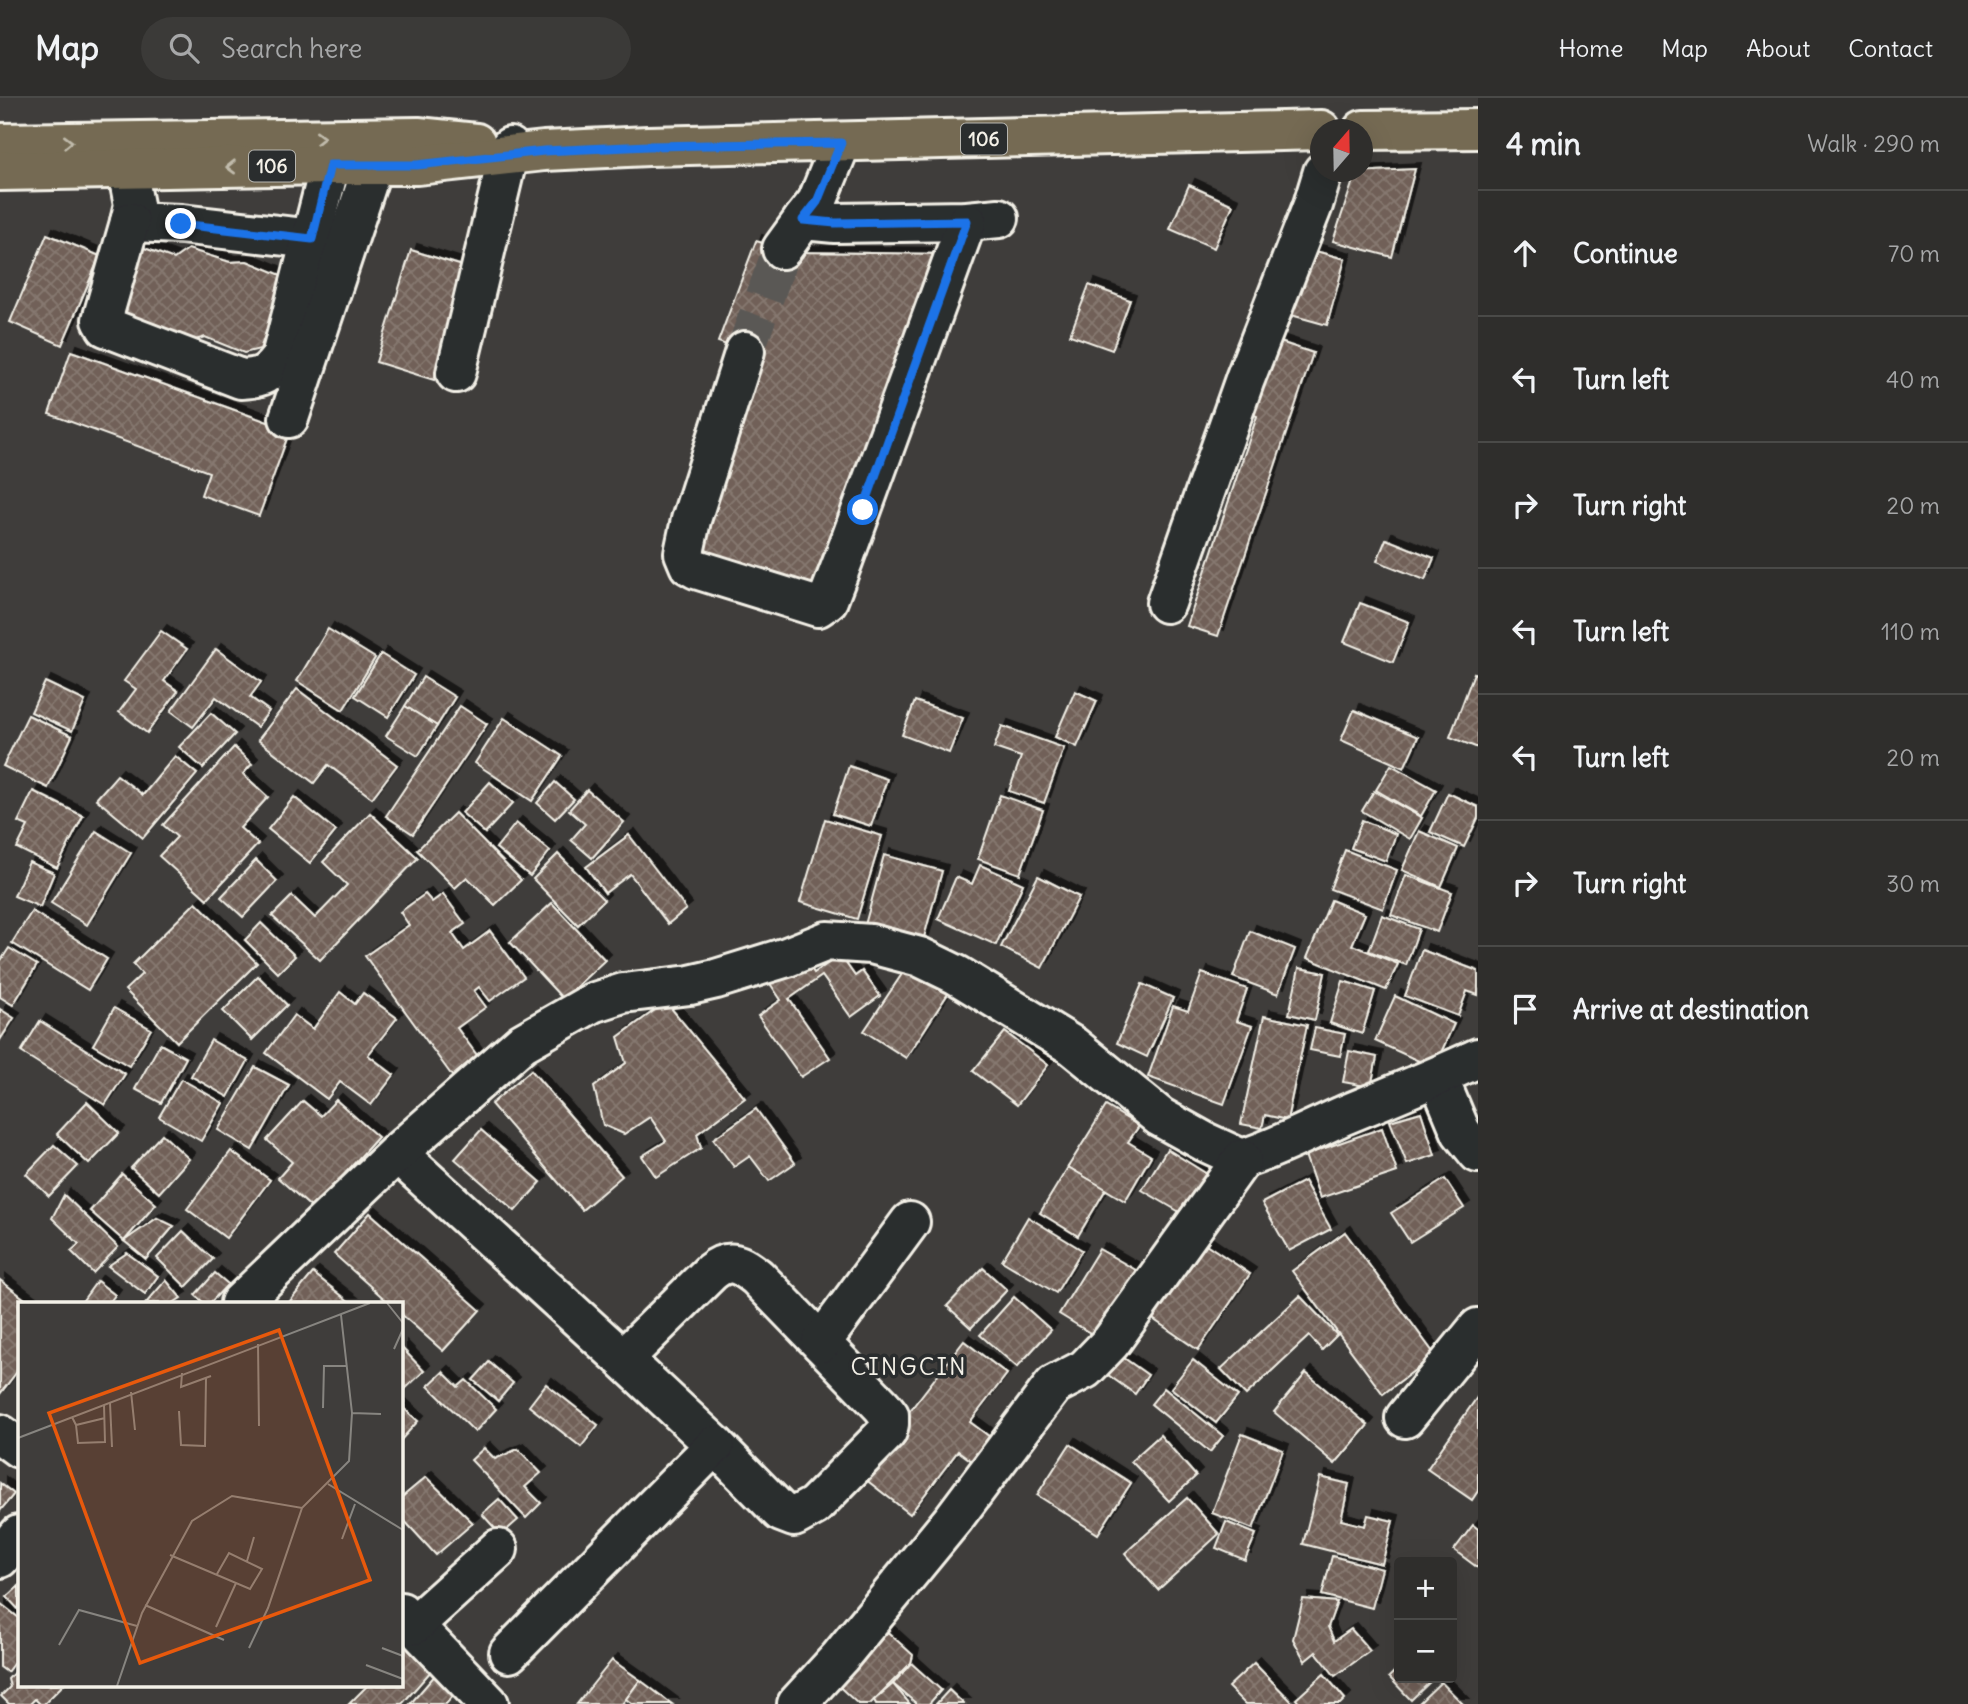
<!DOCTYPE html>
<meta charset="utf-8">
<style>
:root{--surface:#2f2e2c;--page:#3b3a38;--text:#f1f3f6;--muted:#a7a8a9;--line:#4a4a48}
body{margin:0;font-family:Delius,sans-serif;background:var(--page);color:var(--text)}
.controls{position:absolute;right:21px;bottom:21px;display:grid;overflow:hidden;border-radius:7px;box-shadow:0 7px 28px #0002}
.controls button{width:63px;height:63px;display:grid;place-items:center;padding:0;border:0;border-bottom:2px solid var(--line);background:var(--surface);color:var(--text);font:35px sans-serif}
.compass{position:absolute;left:1310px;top:21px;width:63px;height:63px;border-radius:50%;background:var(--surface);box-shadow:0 7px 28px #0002;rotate:20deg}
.stop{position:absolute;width:21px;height:21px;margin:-16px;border:5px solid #1a73e8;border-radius:50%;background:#fff}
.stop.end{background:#1a73e8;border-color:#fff;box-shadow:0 2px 7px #0008}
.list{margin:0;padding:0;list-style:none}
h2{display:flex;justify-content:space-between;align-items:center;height:91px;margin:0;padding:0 28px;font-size:30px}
h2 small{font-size:23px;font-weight:400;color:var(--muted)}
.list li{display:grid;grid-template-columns:46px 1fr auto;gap:21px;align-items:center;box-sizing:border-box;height:126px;padding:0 28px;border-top:2px solid var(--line)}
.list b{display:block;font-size:26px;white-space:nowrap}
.list em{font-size:23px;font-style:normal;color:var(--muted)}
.icon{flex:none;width:38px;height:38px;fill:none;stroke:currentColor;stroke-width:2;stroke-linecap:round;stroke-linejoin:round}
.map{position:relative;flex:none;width:1478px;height:1606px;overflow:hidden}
header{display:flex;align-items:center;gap:42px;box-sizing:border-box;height:98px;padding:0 35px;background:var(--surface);border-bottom:2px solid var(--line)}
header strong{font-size:33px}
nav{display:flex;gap:38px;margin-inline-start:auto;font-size:24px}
.search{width:490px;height:63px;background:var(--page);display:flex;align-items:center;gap:18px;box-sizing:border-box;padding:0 24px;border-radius:38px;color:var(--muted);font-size:26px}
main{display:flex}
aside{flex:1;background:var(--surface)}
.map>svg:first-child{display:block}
</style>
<header>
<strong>Map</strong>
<div class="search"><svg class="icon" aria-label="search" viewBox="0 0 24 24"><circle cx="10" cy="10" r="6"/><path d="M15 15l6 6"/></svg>Search here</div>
<nav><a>Home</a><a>Map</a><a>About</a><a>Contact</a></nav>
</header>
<main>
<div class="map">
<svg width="1478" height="1606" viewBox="0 0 1478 1606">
<defs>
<pattern id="building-cross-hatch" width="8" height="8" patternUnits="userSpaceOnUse" patternTransform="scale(1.75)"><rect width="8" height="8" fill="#716158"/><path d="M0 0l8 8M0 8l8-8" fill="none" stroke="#867870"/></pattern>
<filter id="shadow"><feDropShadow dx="6" dy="-6" stdDeviation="0" flood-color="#0009"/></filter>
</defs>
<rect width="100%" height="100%" fill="#3f3d3b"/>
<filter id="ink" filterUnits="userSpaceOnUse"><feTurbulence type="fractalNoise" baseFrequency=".0143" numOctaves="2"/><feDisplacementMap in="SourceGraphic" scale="14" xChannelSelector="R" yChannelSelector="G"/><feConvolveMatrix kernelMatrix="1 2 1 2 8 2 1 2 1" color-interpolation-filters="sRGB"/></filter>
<g filter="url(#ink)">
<g fill="url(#building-cross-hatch)" stroke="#f4f1e8" stroke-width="2" filter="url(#shadow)">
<polygon points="1415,71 1392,159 1333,143 1356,74"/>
<polygon points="1189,87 1233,107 1214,150 1170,131"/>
<polygon points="47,136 100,158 62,247 10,224"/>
<polygon points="756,143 793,154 947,156 820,503 694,460 761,259 718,244"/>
<polygon points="139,148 174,161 188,151 230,164 247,163 286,179 260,251 244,255 205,239 192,243 112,221"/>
<polygon points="1308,151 1345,161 1327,227 1291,217"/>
<polygon points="411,152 469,170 434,282 376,264"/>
<polygon points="1089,187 1130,202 1112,252 1070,237"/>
<polygon points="1268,240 1313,255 1218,538 1187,528 1257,318 1243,313"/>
<polygon points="71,253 290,332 259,418 201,397 209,374 49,316"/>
<polygon points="1386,441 1434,460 1425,482 1377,463"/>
<polygon points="1360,505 1409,524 1393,564 1344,544"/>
<polygon points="328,531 375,560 343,612 297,583"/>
<polygon points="161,533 187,551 164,583 178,593 147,635 119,614 136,591 124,583"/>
<polygon points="216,551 261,584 250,599 269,613 257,629 216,599 193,629 171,613"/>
<polygon points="381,556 414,577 388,619 355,598"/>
<polygon points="1474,575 1478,577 1478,650 1450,639"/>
<polygon points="423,579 455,599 437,628 405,608"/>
<polygon points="45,584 85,603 72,633 31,614"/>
<polygon points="297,591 397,667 372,700 328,667 314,685 258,642"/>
<polygon points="1075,593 1097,603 1077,649 1055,639"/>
<polygon points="915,603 963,620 949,655 902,637"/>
<polygon points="405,608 437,628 418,658 386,638"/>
<polygon points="460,608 487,626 413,736 386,718"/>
<polygon points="1354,612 1418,639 1404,670 1341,642"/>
<polygon points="211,615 235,636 203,670 179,649"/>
<polygon points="28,617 72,638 48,690 3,668"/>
<polygon points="504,620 562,658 532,703 475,665"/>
<polygon points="1002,628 1064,650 1044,705 1009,693 1021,659 994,650"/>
<polygon points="234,649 252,666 243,676 268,699 240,730 258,746 207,801 159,758 177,739 163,727"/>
<polygon points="175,658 197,676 143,740 96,701 117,677 143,697"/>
<polygon points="1391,667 1436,692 1421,718 1376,692"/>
<polygon points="849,668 887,681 871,728 833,716"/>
<polygon points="490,684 513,705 485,735 462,715"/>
<polygon points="555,684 574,701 555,721 537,705"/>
<polygon points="587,692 624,724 592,760 571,742 585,726 569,712"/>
<polygon points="33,693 83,718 57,770 17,750 28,728 18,724"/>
<polygon points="1374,693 1422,720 1410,741 1362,713"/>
<polygon points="1448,695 1478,709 1478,720 1464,749 1430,734"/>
<polygon points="1000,697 1043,712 1020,776 978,761"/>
<polygon points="294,699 336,733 310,765 268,731"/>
<polygon points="370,715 418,760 320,862 272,818 292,798 315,820 347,787 323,764"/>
<polygon points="455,715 521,782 495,807 467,779 455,790 417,752"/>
<polygon points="825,721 882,738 857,821 800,804"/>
<polygon points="1362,722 1396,736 1386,763 1351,750"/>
<polygon points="516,725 550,753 530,778 496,750"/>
<polygon points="96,733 131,755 87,827 51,805"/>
<polygon points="1419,733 1458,750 1441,789 1402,772"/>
<polygon points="629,737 686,811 668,826 630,776 605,795 586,769"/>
<polygon points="1345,752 1397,772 1383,811 1330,791"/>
<polygon points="558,756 604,802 578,827 533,781"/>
<polygon points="884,757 942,773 923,843 865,827"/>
<polygon points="256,762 277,783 243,819 221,799"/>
<polygon points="29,764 54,775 40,809 14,798"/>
<polygon points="980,767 1023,786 996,847 938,821 956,779 972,786"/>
<polygon points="1406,777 1452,794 1437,834 1391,817"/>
<polygon points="1038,778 1079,799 1042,870 1001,849"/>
<polygon points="425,796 432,804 443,796 465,826 452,835 464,852 490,833 524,879 490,903 479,889 474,893 486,909 457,930 482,964 455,982 365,858 409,827 400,814"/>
<polygon points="1331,802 1365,816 1352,847 1398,866 1386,892 1307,860"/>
<polygon points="196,804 257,865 177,944 125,892 142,876 133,866"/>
<polygon points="552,805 605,862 563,901 510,844"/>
<polygon points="32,813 107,861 88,892 12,845"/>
<polygon points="1382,817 1419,831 1406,867 1369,853"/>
<polygon points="261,825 295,858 278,875 245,842"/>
<polygon points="1250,833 1295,851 1278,896 1233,879"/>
<polygon points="9,850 37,867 13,907 0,899 0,864"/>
<polygon points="1422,852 1478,873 1478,897 1467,893 1458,918 1405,898"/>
<polygon points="802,857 814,875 840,857 855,878 862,873 880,898 851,919 822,878 789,901 830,960 801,979 758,918 781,902 767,881"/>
<polygon points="912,861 953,888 906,960 864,933"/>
<polygon points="1299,870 1325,875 1315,922 1289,916"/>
<polygon points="1202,875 1247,891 1236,923 1252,928 1224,1006 1148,979 1173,908 1188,913"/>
<polygon points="258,878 287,907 252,942 223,913"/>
<polygon points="1343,883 1375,893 1362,936 1330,925"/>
<polygon points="1142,886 1173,900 1147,959 1117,945"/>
<polygon points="340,894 355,906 363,895 397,920 368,957 394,977 371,1007 340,984 327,1001 266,955 294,917 313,931"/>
<polygon points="1395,898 1454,926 1434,970 1375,943"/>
<polygon points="666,904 745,1000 697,1036 701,1050 656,1079 642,1058 666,1043 650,1019 624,1036 603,1027 594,989 626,965 618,939"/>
<polygon points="114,910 151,931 129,968 93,947"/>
<polygon points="0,911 14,920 0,942"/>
<polygon points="1264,918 1307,927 1287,1022 1265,1017 1262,1030 1241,1026"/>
<polygon points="40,923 125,976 105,1007 21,954"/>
<polygon points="1315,930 1345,936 1340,958 1310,952"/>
<polygon points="1005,934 1048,967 1017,1007 973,973"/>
<polygon points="211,942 248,963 228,999 191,978"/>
<polygon points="160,946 186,960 161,1005 135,991"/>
<polygon points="1349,953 1377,959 1371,989 1343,984"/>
<polygon points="255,969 289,987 252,1052 218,1032"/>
<polygon points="531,972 622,1078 582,1112 491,1006"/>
<polygon points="181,981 223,1005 201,1043 159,1019"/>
<polygon points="336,1002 378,1039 313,1111 278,1080 292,1064 267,1042 303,1003 321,1018"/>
<polygon points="87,1004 119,1035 89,1066 57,1036"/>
<polygon points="1106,1008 1139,1028 1128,1044 1151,1058 1125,1103 1068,1069"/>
<polygon points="756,1011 795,1065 769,1083 750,1058 734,1069 713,1041"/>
<polygon points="1421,1014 1435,1057 1407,1066 1390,1023"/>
<polygon points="1382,1030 1397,1074 1320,1100 1305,1057"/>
<polygon points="481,1032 541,1084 515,1113 455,1061"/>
<polygon points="162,1036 189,1061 159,1095 131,1070"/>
<polygon points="54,1047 78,1068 49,1098 26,1076"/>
<polygon points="1167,1051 1207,1076 1183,1116 1142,1092"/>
<polygon points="231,1053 270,1082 226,1140 187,1111"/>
<polygon points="1068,1069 1106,1091 1078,1138 1040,1115"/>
<polygon points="122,1076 156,1106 124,1143 90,1113"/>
<polygon points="1445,1081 1464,1110 1410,1144 1391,1115"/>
<polygon points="1304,1083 1331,1131 1289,1153 1262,1105"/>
<polygon points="64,1097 118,1149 93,1175 71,1153 79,1146 52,1120"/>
<polygon points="370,1115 480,1212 443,1253 401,1216 401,1205 389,1205 334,1156"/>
<polygon points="1028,1119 1082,1152 1056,1195 1002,1163"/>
<polygon points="157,1120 174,1128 146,1161 124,1143"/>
<polygon points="183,1133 213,1161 186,1189 157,1160"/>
<polygon points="1345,1134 1435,1257 1383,1296 1292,1173"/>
<polygon points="1203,1144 1250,1176 1198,1252 1150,1219"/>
<polygon points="1099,1151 1141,1175 1100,1241 1059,1216"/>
<polygon points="127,1155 158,1178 145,1196 108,1168"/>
<polygon points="983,1170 1007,1192 971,1230 947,1208"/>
<polygon points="215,1175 228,1186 210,1205 204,1205 195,1197"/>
<polygon points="313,1175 351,1205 292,1205 290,1203"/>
<polygon points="0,1182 30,1205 19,1205 19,1271 0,1296"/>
<polygon points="166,1182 181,1200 173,1205 146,1205"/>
<polygon points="97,1183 115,1197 109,1205 81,1205"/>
<polygon points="1300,1198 1337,1237 1322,1252 1309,1238 1246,1297 1221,1271"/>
<polygon points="1014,1199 1051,1232 1017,1269 980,1237"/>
<polygon points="964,1243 1007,1276 970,1324 994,1342 976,1366 958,1353 910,1416 860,1377"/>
<polygon points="401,1249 424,1273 404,1292 401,1289"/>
<polygon points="1114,1253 1148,1277 1135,1296 1101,1272"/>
<polygon points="1193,1262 1238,1298 1216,1325 1171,1290"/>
<polygon points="489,1264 513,1285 498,1303 473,1282"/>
<polygon points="443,1274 458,1289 466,1282 496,1311 475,1334 428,1288"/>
<polygon points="1306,1275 1368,1327 1335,1366 1274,1314"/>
<polygon points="546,1286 598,1327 581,1349 529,1308"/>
<polygon points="1164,1290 1223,1338 1210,1354 1151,1306"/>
<polygon points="1478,1298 1478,1393 1472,1402 1427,1371"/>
<polygon points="401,1308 418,1323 401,1342"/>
<polygon points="1242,1336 1283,1352 1253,1431 1212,1415"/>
<polygon points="1160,1337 1196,1378 1169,1403 1131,1363"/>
<polygon points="1070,1346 1131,1385 1098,1436 1037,1397"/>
<polygon points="484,1350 495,1361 518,1351 541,1375 525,1389 541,1405 526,1420 471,1362"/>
<polygon points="426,1379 473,1425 436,1457 401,1419 401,1400"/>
<polygon points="1320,1379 1349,1386 1341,1422 1365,1428 1368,1417 1393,1423 1382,1466 1303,1446"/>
<polygon points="0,1385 14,1396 0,1413"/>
<polygon points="1187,1400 1219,1436 1158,1492 1125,1455"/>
<polygon points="499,1401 518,1422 501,1437 482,1416"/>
<polygon points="1226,1424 1256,1436 1245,1462 1216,1450"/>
<polygon points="1473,1427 1478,1431 1478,1470 1454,1452"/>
<polygon points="1332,1458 1382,1471 1372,1510 1322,1497"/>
<polygon points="19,1488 19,1512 7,1499"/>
<polygon points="1303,1501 1337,1504 1328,1529 1334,1543 1351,1531 1370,1553 1335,1578 1316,1554 1305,1563 1293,1541"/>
<polygon points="0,1505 19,1520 19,1558 7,1574 0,1569"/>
<polygon points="881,1528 913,1557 911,1565 870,1606 858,1606 832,1582"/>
<polygon points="415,1540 439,1564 402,1606 349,1606 368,1587 401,1587 401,1554"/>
<polygon points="612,1562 640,1582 626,1601 622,1606 577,1606"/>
<polygon points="911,1565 941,1592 929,1606 917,1606 893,1586"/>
<polygon points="1254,1565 1294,1606 1245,1606 1228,1589"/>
<polygon points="443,1568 464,1586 446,1606 410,1606"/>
<polygon points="19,1569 19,1587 63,1587 44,1606 40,1606 35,1601 30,1606 9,1606 1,1598 10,1589 8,1581"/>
<polygon points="1399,1569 1399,1580 1434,1580 1411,1602 1389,1579"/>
<polygon points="1324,1576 1345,1601 1340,1606 1300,1606 1296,1601"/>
<polygon points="640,1582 672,1606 632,1606 626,1601"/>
<polygon points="1441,1584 1463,1606 1418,1606"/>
<polygon points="893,1586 910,1606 876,1606 874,1602"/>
<polygon points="949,1592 964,1606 936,1606"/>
</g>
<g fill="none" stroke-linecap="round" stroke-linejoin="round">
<polyline stroke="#5a5855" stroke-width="38" stroke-dasharray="38 19" stroke-linecap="butt" points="745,253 782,151"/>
<g stroke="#f4f1e8" stroke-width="44">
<g id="minor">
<polyline points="841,45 817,104 803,122 835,125 967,123 999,120"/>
<polyline points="127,71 134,107 130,124 181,126 312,141"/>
<path d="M130,124L102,222L106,229L241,281C262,280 268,277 281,259L330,67"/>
<polyline points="782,151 803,122"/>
<polyline points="745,253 691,422 684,455 689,467 696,471 818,509 828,502 843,463 967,123"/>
<polyline points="456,275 510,49"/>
<polyline points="289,320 373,67"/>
<polyline points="1166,505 1245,281 1313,107 1323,74"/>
<polyline points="1438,979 1461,1034 1478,1055"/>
<path d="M397,1055L623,1261L715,1347L781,1414L794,1419L814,1408L887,1334L889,1326V1317L882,1308L757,1179C740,1166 730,1159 711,1174L623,1261"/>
<path d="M240,1205L397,1055L522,945L592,905L623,895L690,887L716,881L787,859L827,843L871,846L920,859L957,877L1073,948L1160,1019L1205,1044L1242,1061C1277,1050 1309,1033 1342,1018C1388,999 1433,981 1478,960"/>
<polyline points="821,1245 910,1124"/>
<polyline points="1405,1320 1478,1230"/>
<polyline points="0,1336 19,1350"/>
<polyline points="0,1460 19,1437"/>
<polyline points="401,1514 489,1606"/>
<polyline points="414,1527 498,1451"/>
<polyline points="509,1555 715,1347"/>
<polyline points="797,1606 840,1559 954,1420 1047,1296 1054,1287 1085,1271 1111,1244 1242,1061"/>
</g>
</g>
<g stroke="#f4f1e8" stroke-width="44">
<g id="major">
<polyline points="1363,32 1478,31"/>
<polyline points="0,45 418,39 476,45"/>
<polyline points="0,73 330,67 417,67 544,53 648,48 1321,32"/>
</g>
</g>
<use href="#minor" stroke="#2a2d2e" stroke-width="38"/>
<use href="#major" stroke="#746b52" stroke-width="38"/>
</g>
<defs><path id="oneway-chevron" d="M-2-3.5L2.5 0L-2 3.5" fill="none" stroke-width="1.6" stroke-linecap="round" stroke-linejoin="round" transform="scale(1.75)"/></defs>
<g stroke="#c1bbac">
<use href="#oneway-chevron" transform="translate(320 40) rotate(-1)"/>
<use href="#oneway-chevron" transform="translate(68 44) rotate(-1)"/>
<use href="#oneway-chevron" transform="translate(231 69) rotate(179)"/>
</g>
</g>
<g fill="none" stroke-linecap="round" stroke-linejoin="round" filter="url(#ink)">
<polyline stroke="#1a73e8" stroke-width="9" points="181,126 312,141 330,67 417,67 544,53 648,48 841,45 817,104 803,122 835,125 967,123 863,412"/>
</g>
<g text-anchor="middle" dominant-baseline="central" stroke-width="7" stroke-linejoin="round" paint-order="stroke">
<g fill="#2a2d2e" stroke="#b7b6b0" stroke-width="2">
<rect x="961" y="25.5" width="46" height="31" rx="5"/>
<rect x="249" y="52.5" width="46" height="31" rx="5"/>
</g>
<g font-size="19" font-weight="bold" fill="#f4f1e8">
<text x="984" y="41">106</text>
<text x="272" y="68">106</text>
</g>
<g font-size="24" letter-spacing="2" fill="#f4f1e8" stroke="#2a2d2e">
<text x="909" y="1268">CINGCIN</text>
</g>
</g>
<g transform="translate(18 1204)">
<rect width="385" height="385" fill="#3f3d3b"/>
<path fill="none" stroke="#878580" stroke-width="2" d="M369,1L385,21M240,42L241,124M376,47L385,27M164,71L163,85L193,74M113,90L117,128M92,101L94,145M305,106L306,64H328M161,109L163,143L187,144L188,76M334,111L363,112M54,115L58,123L87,116M58,123L60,141L87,140L86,103M0,136L352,1M310,182L385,228M324,237L337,202M152,253L232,287L244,267L211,251L199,272M229,259L236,235M127,303L206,338M198,325L218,281M41,343L61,308L119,324M231,346L250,306L284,206M364,346L385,354M348,363L385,377M99,384L124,311L174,219L214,194L284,206L331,159L334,111L323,13"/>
<path fill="#e8590c" fill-opacity="0.15" stroke="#e8590c" stroke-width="3.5" d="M261,28L352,278L122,361L31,111Z"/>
<rect width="385" height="385" fill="none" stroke="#f4f1e8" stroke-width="3.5"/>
</g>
</svg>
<div class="controls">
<button>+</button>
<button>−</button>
</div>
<svg class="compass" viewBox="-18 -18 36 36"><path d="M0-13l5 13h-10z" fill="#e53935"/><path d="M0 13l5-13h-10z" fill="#a7a8a9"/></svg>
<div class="stop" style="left:863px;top:412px"></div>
<div class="stop end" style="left:181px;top:126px"></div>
</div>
<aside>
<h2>4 min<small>Walk · 290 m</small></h2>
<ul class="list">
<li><svg class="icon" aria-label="ahead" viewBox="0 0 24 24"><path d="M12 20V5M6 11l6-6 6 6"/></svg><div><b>Continue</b></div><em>70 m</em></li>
<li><svg class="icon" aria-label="left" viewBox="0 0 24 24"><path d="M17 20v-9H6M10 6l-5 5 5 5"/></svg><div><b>Turn left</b></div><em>40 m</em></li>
<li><svg class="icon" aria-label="right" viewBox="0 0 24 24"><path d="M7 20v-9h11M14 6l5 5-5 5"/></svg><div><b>Turn right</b></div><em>20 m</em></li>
<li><svg class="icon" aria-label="left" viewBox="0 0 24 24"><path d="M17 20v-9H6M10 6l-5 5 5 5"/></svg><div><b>Turn left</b></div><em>110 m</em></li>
<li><svg class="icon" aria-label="left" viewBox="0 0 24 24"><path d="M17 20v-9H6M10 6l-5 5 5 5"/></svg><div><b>Turn left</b></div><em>20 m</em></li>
<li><svg class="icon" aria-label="right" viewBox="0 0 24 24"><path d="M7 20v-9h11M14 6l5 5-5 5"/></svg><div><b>Turn right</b></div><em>30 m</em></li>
<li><svg class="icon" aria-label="arrive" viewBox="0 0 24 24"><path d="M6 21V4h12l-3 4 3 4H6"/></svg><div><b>Arrive at destination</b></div></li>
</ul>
</aside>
</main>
